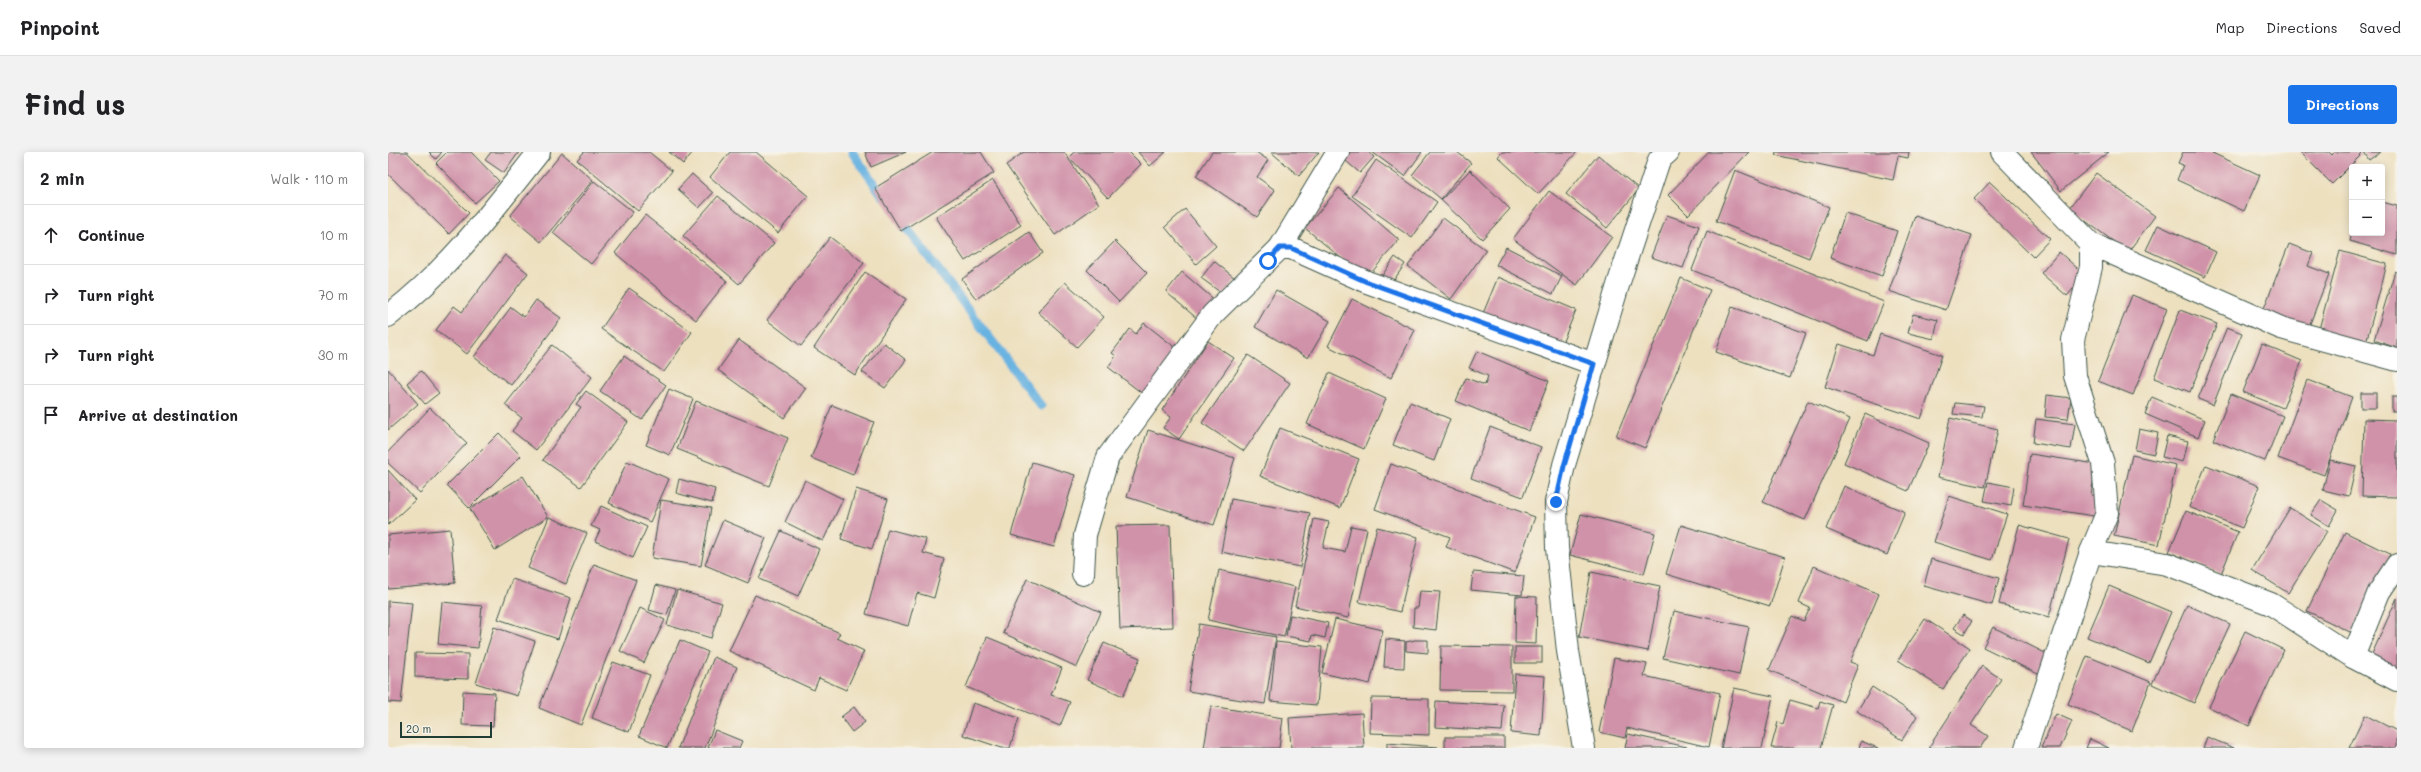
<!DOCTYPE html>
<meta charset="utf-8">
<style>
:root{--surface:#fff;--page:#f2f2f2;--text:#202124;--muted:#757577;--line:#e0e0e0;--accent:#1a73e8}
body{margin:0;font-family:Mali,sans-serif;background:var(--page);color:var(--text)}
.controls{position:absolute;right:12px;top:12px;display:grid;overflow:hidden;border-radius:4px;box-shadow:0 2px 10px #0003}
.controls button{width:36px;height:36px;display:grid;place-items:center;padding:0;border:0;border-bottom:1px solid var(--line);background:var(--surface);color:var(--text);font:20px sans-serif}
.scale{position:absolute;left:12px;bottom:10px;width:92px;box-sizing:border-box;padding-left:4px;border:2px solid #1f3d34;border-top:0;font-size:11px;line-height:14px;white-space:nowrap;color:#1f3d34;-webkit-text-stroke:3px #f7f3e8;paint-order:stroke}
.stop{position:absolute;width:12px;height:12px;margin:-9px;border:3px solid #1a73e8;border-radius:50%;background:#fff}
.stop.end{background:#1a73e8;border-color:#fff;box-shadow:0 1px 4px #0008}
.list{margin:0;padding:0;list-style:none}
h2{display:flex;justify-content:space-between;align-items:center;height:52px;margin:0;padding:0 16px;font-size:17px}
h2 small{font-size:13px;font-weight:400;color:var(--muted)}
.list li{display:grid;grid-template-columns:26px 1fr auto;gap:12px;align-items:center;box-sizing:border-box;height:60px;padding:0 16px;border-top:1px solid var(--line)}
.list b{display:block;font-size:15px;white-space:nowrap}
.list em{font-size:13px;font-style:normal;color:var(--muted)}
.icon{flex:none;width:22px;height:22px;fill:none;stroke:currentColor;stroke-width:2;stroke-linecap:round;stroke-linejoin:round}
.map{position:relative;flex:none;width:2009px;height:596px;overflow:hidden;border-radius:4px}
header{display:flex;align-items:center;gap:24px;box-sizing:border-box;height:56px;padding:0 20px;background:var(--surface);border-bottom:1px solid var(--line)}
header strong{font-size:19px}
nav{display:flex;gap:22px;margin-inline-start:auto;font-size:14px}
.intro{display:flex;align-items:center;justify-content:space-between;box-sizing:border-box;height:96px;padding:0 24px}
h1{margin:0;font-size:28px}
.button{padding:10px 18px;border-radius:4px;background:var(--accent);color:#fff;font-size:14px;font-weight:700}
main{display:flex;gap:24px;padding:0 24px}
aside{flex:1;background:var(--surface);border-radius:4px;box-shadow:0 2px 10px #0003}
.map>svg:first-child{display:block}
</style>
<header>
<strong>Pinpoint</strong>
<nav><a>Map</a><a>Directions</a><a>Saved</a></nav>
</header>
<div class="intro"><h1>Find us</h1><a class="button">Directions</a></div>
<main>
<aside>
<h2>2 min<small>Walk · 110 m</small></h2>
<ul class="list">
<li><svg class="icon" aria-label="ahead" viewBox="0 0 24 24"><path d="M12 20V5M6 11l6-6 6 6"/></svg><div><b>Continue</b></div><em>10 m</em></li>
<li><svg class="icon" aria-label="right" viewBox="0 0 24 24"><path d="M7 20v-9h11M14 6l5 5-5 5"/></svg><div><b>Turn right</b></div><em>70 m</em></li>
<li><svg class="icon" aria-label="right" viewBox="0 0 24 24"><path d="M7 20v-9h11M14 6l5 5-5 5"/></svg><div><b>Turn right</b></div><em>30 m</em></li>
<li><svg class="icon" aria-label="arrive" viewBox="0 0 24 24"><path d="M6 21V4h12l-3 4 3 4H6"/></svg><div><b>Arrive at destination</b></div></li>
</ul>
</aside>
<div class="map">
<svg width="2009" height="596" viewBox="0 0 2009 596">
<rect width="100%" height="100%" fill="#f7f3e8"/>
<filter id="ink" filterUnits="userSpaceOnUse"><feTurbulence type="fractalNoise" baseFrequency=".025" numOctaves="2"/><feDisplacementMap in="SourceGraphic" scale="8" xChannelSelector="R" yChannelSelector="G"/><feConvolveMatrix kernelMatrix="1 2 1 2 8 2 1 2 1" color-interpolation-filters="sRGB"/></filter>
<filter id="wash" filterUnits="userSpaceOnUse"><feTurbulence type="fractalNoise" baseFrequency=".012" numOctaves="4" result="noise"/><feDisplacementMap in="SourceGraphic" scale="16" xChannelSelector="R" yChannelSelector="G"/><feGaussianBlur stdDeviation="0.9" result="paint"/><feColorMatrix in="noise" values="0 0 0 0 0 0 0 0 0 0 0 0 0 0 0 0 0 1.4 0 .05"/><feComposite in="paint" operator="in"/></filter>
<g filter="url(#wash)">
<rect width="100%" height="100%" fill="#ede0bf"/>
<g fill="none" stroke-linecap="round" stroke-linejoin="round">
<g stroke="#68b2e1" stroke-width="9">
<polyline points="464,0 495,44"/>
<polyline points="512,67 653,254"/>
</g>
</g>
<g id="blocks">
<g fill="#d092a9">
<polygon points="0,0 19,0 81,61 61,82 0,22"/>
<polygon points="41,0 54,0 48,7"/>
<polygon points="59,0 83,0 111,29 87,51 48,11"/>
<polygon points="103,0 131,0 116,21 97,8"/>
<polygon points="196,0 261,0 284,19 250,59 189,8"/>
<polygon points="281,0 305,0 295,12"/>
<polygon points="342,0 368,0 420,44 390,81 322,25"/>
<polygon points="477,0 518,0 483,15"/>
<polygon points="545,0 593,0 606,21 513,79 487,36"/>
<polygon points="636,0 676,0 711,52 667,83 618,13"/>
<polygon points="686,0 741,0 753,12 720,46 681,5"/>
<polygon points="750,0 778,0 762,14"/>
<polygon points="824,0 868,0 880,8 869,25 887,38 869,65 808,24"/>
<polygon points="883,0 931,0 911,24"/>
<polygon points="955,0 980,0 986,5 972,21 952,4"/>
<polygon points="984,0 1034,0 1017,24"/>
<polygon points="1042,0 1069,0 1083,11 1053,47 1024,23"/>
<polygon points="1114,0 1189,0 1150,42 1110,5"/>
<polygon points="1321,0 1361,0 1300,63 1280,43"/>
<polygon points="1388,0 1521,0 1520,6 1510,4 1505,28 1387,3"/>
<polygon points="1643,0 1721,0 1673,39"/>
<polygon points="1795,0 1822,0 1872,23 1856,59 1789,28 1795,13 1790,11"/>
<polygon points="1912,0 1941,0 1944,3 1946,0 1972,0 1974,2 1944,32"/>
<polygon points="1976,0 1992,0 1981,8"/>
<polygon points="174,1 205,28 153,90 122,64"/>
<polygon points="1210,3 1251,37 1219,76 1178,42"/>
<polygon points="988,8 1049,50 1024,86 964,44"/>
<polygon points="1082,18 1122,57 1094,87 1053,48"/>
<polygon points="1347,18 1441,55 1421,106 1328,69"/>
<polygon points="1708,21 1767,64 1740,100 1681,57"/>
<polygon points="304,22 325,41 311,56 290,37"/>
<polygon points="605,28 633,73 577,109 548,65"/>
<polygon points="206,29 245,60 203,112 165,81"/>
<polygon points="1602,30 1662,87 1645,105 1586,47"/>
<polygon points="951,36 1011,88 978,127 917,76"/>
<polygon points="1161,39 1224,85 1189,133 1125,87"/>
<polygon points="330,44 386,91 351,132 295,84"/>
<polygon points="1994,50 2009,54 2009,103 1962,89 1964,81 1994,81"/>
<polygon points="797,57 828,94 808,112 777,75"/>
<polygon points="1457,61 1509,79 1494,124 1442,106"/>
<polygon points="257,63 339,129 308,168 227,101"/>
<polygon points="1279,63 1311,74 1295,116 1263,105"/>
<polygon points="1527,64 1584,83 1558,158 1501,139"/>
<polygon points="1055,66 1098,98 1063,147 1020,114"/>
<polygon points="1770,73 1828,100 1817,125 1758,98"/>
<polygon points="1319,79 1496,150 1480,189 1304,118"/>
<polygon points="641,80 655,101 588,147 574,127"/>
<polygon points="442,85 476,111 413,194 379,168"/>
<polygon points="727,89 759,121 731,150 699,118"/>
<polygon points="1901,92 1925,101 1920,114 1941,122 1920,177 1875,159"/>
<polygon points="1118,95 1174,124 1165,142 1108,113"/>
<polygon points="1952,99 1999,112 1977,194 1930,181"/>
<polygon points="1671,100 1697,123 1679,144 1653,121"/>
<polygon points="117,103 140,121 79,202 48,178 66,154 74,160"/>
<polygon points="1007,105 1017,112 1003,132 993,125"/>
<polygon points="826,109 848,127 836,143 813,126"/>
<polygon points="2007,119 2009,120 2009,196 1986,188"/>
<polygon points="477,120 518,147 467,223 426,196"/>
<polygon points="794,120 829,150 812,169 778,140"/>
<polygon points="1110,125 1188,158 1172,196 1094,164"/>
<polygon points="1293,126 1322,138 1257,296 1228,284"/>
<polygon points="677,130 716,165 689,195 650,160"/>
<polygon points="241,136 304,180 276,220 213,177"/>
<polygon points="888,138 942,169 920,206 867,175"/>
<polygon points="1744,143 1779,157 1745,243 1710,229"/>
<polygon points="964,147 1027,178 1003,226 940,194"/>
<polygon points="148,148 173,166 123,233 86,205 123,155 136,165"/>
<polygon points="1344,155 1418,181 1402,226 1328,200"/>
<polygon points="1792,158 1829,172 1802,240 1766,226"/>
<polygon points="1525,162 1550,168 1546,187 1520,181"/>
<polygon points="756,171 802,207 768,252 720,215 728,204 724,201 742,177 748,182"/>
<polygon points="1839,175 1854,181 1825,253 1810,247"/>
<polygon points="1492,182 1554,203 1533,267 1437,235 1451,192 1485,203"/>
<polygon points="351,188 418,236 396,266 330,218"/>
<polygon points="820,189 846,206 791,287 775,276 783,265 774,258"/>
<polygon points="496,191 518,208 497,236 474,220"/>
<polygon points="1874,192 1914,209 1895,256 1855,240"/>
<polygon points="164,193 204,225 148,298 124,279 134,266 117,253"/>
<polygon points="1089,199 1161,229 1141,279 1068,249 1078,226 1097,233 1100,224 1081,216"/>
<polygon points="860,203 902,231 856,299 814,271"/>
<polygon points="236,204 278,233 254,268 212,239"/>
<polygon points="0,217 30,252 0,278"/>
<polygon points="33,219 51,241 37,252 19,231"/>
<polygon points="941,221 998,247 976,297 919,272"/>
<polygon points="1919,228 1964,245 1936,323 1890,306"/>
<polygon points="281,237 305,247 282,303 258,293"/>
<polygon points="198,239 240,270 193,335 155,308 193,255 188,252"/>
<rect x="1973" y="241" width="15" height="15"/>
<polygon points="1843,242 1895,264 1877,309 1825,288"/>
<polygon points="1659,243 1683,246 1680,267 1657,265"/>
<polygon points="1764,245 1817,268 1810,285 1757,262"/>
<rect x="2004" y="245" width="5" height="14"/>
<polygon points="308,249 400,286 381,334 289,297"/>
<polygon points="1420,249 1462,267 1417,368 1375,350"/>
<polygon points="1022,250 1062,267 1046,309 1005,293"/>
<polygon points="1567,251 1596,254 1594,265 1565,262"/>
<polygon points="444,253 486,270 465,323 423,306"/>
<polygon points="42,256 79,291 32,341 0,311 0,300"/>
<polygon points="1477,262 1541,291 1520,339 1456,311"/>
<polygon points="1562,266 1610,277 1597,335 1550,325"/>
<polygon points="1648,267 1687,272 1683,297 1645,291"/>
<polygon points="1976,267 2009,268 2009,345 1974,344"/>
<polygon points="1102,275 1153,295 1135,345 1083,326"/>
<polygon points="892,276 971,307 952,356 872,324"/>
<polygon points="1751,277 1770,281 1766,302 1747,298"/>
<polygon points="760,278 847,306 826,373 739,345"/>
<polygon points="111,281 133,304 81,356 59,333"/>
<polygon points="1779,284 1800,289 1795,310 1774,305"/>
<polygon points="1642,302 1708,312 1703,343 1715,344 1712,365 1635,353"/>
<polygon points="1744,303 1788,313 1771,393 1726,384"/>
<polygon points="1942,308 1968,314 1961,344 1935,338"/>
<polygon points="239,309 281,327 262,370 221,351"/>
<polygon points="644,310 687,323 666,395 623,383"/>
<polygon points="1003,312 1147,365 1127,421 1058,395 1062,385 987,357"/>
<polygon points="1818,313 1871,334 1854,376 1801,355"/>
<polygon points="0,318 27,348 0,373"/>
<polygon points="135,324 160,365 107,398 82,357"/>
<polygon points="291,327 327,337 324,351 288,341"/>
<polygon points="417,328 455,347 435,389 397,370"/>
<polygon points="1600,330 1626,335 1623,354 1596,349"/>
<polygon points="1456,334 1517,360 1499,403 1438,377"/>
<polygon points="468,337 500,347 484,397 453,387"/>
<polygon points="1561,344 1619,362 1604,408 1546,390"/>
<polygon points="843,347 922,361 912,415 833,400"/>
<polygon points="273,348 323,356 313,414 264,406"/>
<polygon points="1933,348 1950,358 1941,374 1923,363"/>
<polygon points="213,354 259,375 245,406 207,389 212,378 203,374"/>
<polygon points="1902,356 1939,379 1900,441 1864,418"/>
<polygon points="1798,359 1850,380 1833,422 1781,400"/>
<polygon points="1193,362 1267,381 1256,422 1182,403"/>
<polygon points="161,365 199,381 178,432 140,416"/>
<polygon points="926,367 941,370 935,396 957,400 963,374 979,377 960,466 907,454"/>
<polygon points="335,368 378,386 360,431 317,413"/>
<polygon points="782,373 785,475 732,477 728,374"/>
<polygon points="1293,373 1397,405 1382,454 1278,422"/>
<polygon points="1631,373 1681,387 1661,465 1611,452"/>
<polygon points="989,375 1030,385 1012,460 971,450"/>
<polygon points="62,377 67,431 0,437 0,383"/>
<polygon points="500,377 538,387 535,401 556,407 546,446 529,441 520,474 478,462"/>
<polygon points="393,379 431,397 410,444 371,427"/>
<polygon points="1957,380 2002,402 1964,481 1919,459"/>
<polygon points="1543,407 1611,426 1604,453 1536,434"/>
<polygon points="206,412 248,428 193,573 151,556"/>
<polygon points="1426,414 1491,442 1462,510 1470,513 1455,550 1381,518 1404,464 1416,469 1422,456 1411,451"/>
<polygon points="831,418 907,435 896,485 820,468"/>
<polygon points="1085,420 1136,424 1134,443 1083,438"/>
<polygon points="1203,420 1272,434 1260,499 1191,485"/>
<polygon points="124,427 183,446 170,487 110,467"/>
<polygon points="639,427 713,460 689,515 615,481"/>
<polygon points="268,433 287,438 279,463 261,458"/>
<polygon points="1721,434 1783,460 1761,511 1699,485"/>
<polygon points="289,438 334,451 323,486 279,473"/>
<polygon points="1032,439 1052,440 1048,478 1025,475 1026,456 1030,456"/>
<polygon points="367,443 452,481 449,486 476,499 458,538 431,526 426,538 341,499"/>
<polygon points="1128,444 1149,445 1148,492 1127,491"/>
<polygon points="2009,446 2009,524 1980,511"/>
<polygon points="0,449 24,451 13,551 0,550"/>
<polygon points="54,450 94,454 90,496 50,492"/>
<polygon points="1799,453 1842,472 1806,551 1764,532"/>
<polygon points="252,456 277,468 256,511 232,499"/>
<polygon points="1286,459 1361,475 1351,523 1275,506"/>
<polygon points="902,463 940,471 937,486 924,483 923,489 898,484"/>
<polygon points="1575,463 1584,469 1576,482 1566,476"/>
<polygon points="947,467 995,478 982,532 934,521"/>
<polygon points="1537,467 1582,496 1555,537 1510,508"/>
<polygon points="811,472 888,485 877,552 800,539"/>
<polygon points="106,475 147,489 129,544 88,531"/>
<polygon points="1605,475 1663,504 1654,524 1595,495"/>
<polygon points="1857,479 1896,498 1861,574 1821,555"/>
<polygon points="599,485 674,516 663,543 682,550 672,574 578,535"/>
<polygon points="998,487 1017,489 1016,516 996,515"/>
<polygon points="292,488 320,500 279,596 251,584"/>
<polygon points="1027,488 1040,488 1040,501 1018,499 1018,490"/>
<polygon points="888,490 934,495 929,553 882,549"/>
<polygon points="716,491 752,506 735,544 699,528"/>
<polygon points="1053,494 1124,495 1124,539 1052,538"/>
<rect x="1127" y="495" width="27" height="16"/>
<polygon points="27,501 80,502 80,527 27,525"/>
<polygon points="1699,504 1763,530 1744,579 1680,552"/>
<polygon points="326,505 349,515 317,596 290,596"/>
<polygon points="1226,506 1259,512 1256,524 1332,541 1321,595 1239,576 1237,586 1211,580"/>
<polygon points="225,510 262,523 241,580 204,566"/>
<polygon points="1594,514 1613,527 1583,573 1600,584 1592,596 1542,596 1541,595"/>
<polygon points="1127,522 1157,524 1153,584 1123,581"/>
<polygon points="1484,535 1529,564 1514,588 1469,559"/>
<polygon points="1346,536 1385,544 1374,596 1333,596"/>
<polygon points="75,539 107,541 105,574 74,573"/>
<polygon points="983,546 1041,547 1041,583 982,581"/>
<polygon points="1402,548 1430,556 1432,549 1445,553 1433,596 1383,596 1390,570 1395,572"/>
<polygon points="1048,549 1116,553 1114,579 1047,575"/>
<polygon points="585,551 631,566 622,596 614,596 575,583"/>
<polygon points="823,554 895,566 891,596 816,596"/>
<polygon points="466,555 477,570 464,580 453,565"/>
<polygon points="974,561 976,596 903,596 901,566"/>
<polygon points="1668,562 1684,569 1672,596 1653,596"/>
<polygon points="1977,563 2009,579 2009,596 1961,596"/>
<polygon points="327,578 354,589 351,596 320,596"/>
<polygon points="1240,582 1299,595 1299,596 1237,596"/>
<rect x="1057" y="585" width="59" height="11"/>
<polygon points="1819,585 1846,596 1815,596"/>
<polygon points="1702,587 1721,596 1698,596"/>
<polygon points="1473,589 1490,596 1471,596"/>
<polygon points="999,591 1050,595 1049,596 999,596"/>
</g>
</g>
</g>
<g filter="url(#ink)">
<use href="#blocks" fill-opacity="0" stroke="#3e5549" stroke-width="1"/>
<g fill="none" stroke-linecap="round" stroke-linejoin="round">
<g stroke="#3e5549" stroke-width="24">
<g id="minor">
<polyline points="1614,0 1703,92 1703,115 1685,188 1687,224 1715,311 1719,361 1703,400 1638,596"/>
<polyline points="1703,92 1893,176 2009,208"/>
<polyline points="892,96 903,96 979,130 1206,212"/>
<path d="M0,164C60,119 105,58 151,0"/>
<polyline points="1703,400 1779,412 1883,452 1965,505 1991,440 2009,413"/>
<polyline points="695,422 697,383 720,305 825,162 892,96 950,0"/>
<polyline points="1965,505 2009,528"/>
<polyline points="1196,596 1180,499 1169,396 1168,350 1176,313 1231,130 1271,8 1280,0"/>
</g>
</g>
<use href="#minor" stroke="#fff" stroke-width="22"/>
</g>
</g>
<g fill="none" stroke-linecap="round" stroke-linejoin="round" filter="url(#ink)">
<polyline stroke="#1a73e8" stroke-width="5" points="880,109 892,96 903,96 979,130 1206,212 1176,314 1168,350"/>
</g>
</svg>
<div class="controls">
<button>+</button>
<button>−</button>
</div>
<div class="scale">20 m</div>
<div class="stop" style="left:880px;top:109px"></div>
<div class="stop end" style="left:1168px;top:350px"></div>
</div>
</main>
